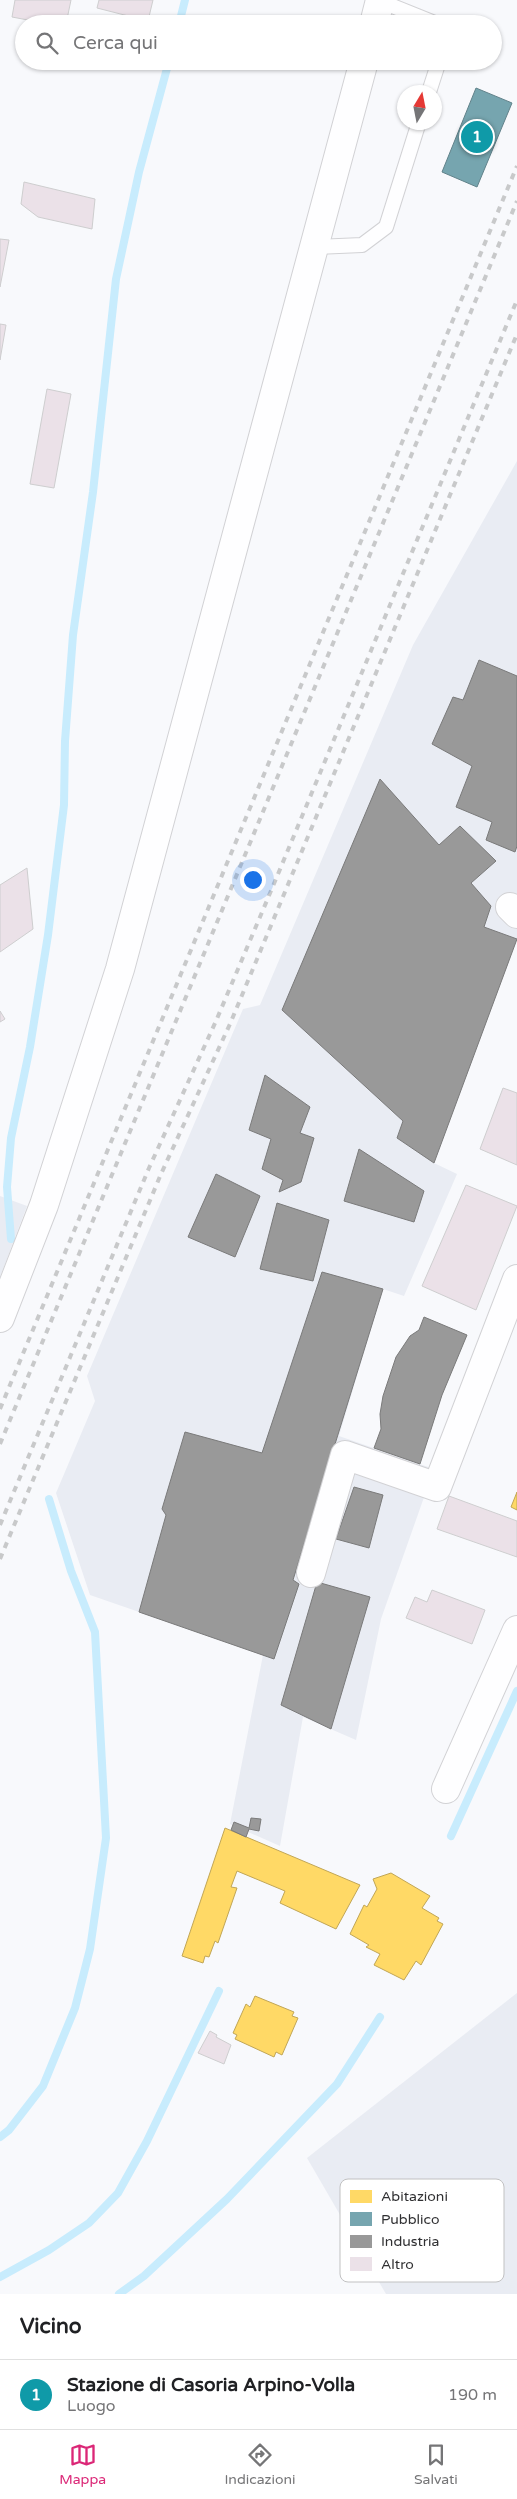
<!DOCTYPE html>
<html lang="it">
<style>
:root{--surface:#fff;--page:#f6f6f6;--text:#202124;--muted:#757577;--line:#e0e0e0;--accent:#db2777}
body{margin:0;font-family:"Varela Round",sans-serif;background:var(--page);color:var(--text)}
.compass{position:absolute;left:397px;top:85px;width:45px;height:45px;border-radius:50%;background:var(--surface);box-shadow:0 1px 4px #0004;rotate:10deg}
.you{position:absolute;left:252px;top:879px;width:18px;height:18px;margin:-12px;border:4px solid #fff;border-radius:50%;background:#1a73e8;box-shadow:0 0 0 8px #1a73e833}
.badge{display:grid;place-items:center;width:32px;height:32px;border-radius:50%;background:var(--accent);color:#fff;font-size:16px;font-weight:700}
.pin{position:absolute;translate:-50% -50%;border:2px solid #fff;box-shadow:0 1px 5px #0006}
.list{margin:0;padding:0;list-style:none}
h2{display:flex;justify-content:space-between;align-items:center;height:65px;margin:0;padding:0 20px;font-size:21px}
h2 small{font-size:16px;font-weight:400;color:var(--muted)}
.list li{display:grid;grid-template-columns:32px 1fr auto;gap:15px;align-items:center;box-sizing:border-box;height:70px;padding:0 20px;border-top:1px solid var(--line)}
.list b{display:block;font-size:19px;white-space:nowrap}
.list p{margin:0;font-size:16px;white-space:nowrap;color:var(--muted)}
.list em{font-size:16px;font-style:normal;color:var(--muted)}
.icon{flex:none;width:28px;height:28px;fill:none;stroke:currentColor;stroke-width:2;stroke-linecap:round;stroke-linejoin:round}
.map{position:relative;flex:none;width:517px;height:2294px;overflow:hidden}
.search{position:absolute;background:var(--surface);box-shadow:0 1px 4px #0004;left:15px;right:15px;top:15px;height:55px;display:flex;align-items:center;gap:12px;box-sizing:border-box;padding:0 18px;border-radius:28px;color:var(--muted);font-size:19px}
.sheet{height:135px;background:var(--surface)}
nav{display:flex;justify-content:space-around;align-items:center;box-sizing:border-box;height:70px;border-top:1px solid var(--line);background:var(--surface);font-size:14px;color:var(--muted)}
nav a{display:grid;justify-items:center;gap:2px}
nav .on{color:var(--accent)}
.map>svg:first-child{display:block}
</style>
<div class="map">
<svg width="517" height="2294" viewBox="0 0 517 2294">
<rect width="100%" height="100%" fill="#f8f9fc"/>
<g fill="#e9ecf3">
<polygon points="517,461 517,939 434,1163 457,1174 404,1296 383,1289 339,1436 434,1469 381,1619 356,1740 303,1717 280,1846 230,1824 263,1655 90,1595 56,1493 95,1401 87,1376 243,1009 260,1005 413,645"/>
<polygon points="0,1196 27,1206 0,1277"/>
<polygon points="517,1993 517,2294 386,2294 307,2158"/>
</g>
<g fill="#ffd966" stroke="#c1a656">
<polygon points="517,1492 517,1510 511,1507"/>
<polygon points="225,1828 360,1885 336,1929 280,1903 285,1891 237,1871 231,1887 237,1888 218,1943 215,1941 209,1957 205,1956 203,1963 182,1956"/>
<polygon points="391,1873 430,1896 422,1908 439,1918 437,1921 443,1924 421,1965 416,1961 404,1980 374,1965 380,1954 366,1947 369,1945 350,1934 364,1905 367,1907 377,1889 373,1879"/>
<polygon points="255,1996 294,2012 292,2016 298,2018 282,2055 276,2052 274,2057 235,2039 237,2035 233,2033 246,2004 250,2007"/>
</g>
<polygon fill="#76a5af" stroke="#61828a" points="476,88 512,103 477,187 442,172"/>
<g fill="#999" stroke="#7a7a7a">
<polygon points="479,660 517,676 517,846 515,852 486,840 492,822 456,807 472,766 432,744 453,697 463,700"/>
<polygon points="380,779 439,845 460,826 496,861 471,883 491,906 484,927 517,939 434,1163 397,1138 403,1121 282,1010"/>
<polygon points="265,1075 310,1107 300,1133 314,1138 301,1182 279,1192 283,1180 262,1169 271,1139 249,1130"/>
<polygon points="359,1149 424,1191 414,1222 344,1201"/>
<polygon points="216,1174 260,1196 235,1257 188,1237"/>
<polygon points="277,1203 329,1220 313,1281 260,1269"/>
<polygon points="322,1272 383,1289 293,1580 299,1584 274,1659 139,1612 166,1515 162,1509 185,1432 262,1453"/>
<polygon points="424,1317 467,1335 442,1395 420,1464 374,1448 381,1429 380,1414 383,1396 396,1357 410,1336 419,1330"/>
<polygon points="354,1487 383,1495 369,1548 336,1539"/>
<polygon points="317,1582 370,1597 331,1729 281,1705"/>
<polygon points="251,1818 261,1819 259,1831 249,1829 246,1837 231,1830 234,1822 249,1828"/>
</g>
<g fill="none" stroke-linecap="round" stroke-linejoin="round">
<g stroke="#c8ecfd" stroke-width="8">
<polyline points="179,24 185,0"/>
<polyline points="11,1239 7,1187 11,1138 30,1047 48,935 64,805 65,741 73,635 93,492 116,279 139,172 169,61"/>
<polyline points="451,1836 517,1691"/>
<polyline points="0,2137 9,2130 43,2086 75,2008 90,1949 106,1838 95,1632 71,1571 49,1499"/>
<polyline points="0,2277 49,2250 89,2223 118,2193 147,2141 219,1991"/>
<polyline points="119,2294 144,2276 227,2199 337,2084 380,2017"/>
</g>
</g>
<g fill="#ebe1e8" stroke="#cececf">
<polygon points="15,0 71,0 66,24 49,24 12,17"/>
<polygon points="99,0 153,0 148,21 97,8"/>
<polygon points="24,182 95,199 92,229 38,217 21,204"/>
<polygon points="0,239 9,240 0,287"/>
<polygon points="0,324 6,325 0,360"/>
<polygon points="47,389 71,394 54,488 30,484"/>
<polygon points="27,868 33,929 0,952 0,885"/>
<polygon points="0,1011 5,1019 0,1022"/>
<polygon points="503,1088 517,1093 517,1165 480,1149"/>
<polygon points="466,1185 517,1206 476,1310 422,1286"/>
<polygon points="449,1496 517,1521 517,1557 437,1529"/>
<polygon points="432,1590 485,1610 472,1644 406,1618 415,1597 427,1602"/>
<polygon points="210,2031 217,2035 216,2037 231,2045 224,2064 198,2053"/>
</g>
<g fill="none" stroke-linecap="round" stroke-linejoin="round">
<g stroke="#d2d2d5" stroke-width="16">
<g id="lane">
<polyline points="380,1 437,24"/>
<polyline points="429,92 439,61"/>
<polyline points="316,247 362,245 386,227 419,122"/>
</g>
</g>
<g stroke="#d2d2d5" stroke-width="30">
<g id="street">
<polyline points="510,907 517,914"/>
<polyline points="311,1573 345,1455 437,1487 517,1279"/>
<polyline points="446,1789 517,1630"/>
</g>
</g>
<g stroke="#d2d2d5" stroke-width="30">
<g id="secondary">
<polyline points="374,24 380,0"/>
<polyline points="0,1318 44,1205 120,969 364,61"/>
</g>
</g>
<use href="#lane" stroke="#fefeff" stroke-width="14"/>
<use href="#street" stroke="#fefeff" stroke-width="28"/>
<use href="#secondary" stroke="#fefeff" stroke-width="28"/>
<g stroke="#c8c9ca" stroke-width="4" stroke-dasharray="6 6" stroke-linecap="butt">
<polyline points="0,1409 517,166"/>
<polyline points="0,1444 517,201"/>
<polyline points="0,1525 149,1168 216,1021 268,898 517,300"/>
<polyline points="0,1559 161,1174 230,1024 517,334"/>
</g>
</g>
<rect x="340" y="2179" width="164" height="103" rx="8" fill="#fff" stroke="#c1c1c2" stroke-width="1"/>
<rect x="350" y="2190" width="22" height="13" fill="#ffd966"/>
<rect x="350" y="2212" width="22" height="14" fill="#76a5af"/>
<rect x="350" y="2235" width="22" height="13" fill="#999"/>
<rect x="350" y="2257" width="22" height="14" fill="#ebe1e8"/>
<g font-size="14" fill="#303032">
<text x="381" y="2201">Abitazioni</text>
<text x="381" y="2224">Pubblico</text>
<text x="381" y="2246">Industria</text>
<text x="381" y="2269">Altro</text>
</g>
</svg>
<svg class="compass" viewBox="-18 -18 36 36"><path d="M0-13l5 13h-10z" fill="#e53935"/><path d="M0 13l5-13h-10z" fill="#757577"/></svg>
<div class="you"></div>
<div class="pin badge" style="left:477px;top:137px;background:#0f9aa8">1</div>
<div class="search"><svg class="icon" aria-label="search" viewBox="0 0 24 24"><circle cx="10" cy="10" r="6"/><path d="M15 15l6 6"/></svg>Cerca qui</div>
</div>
<section class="sheet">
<h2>Vicino<small></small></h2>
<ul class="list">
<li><span class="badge" style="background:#0f9aa8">1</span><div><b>Stazione di Casoria Arpino-Volla</b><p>Luogo</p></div><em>190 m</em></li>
</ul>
</section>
<nav>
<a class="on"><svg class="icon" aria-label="map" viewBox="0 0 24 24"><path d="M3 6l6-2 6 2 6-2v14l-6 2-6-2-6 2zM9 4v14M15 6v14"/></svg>Mappa</a>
<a><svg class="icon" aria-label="directions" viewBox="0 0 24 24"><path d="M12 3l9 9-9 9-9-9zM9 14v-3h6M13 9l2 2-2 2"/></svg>Indicazioni</a>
<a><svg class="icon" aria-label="saved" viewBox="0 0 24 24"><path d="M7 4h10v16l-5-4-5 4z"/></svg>Salvati</a>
</nav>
